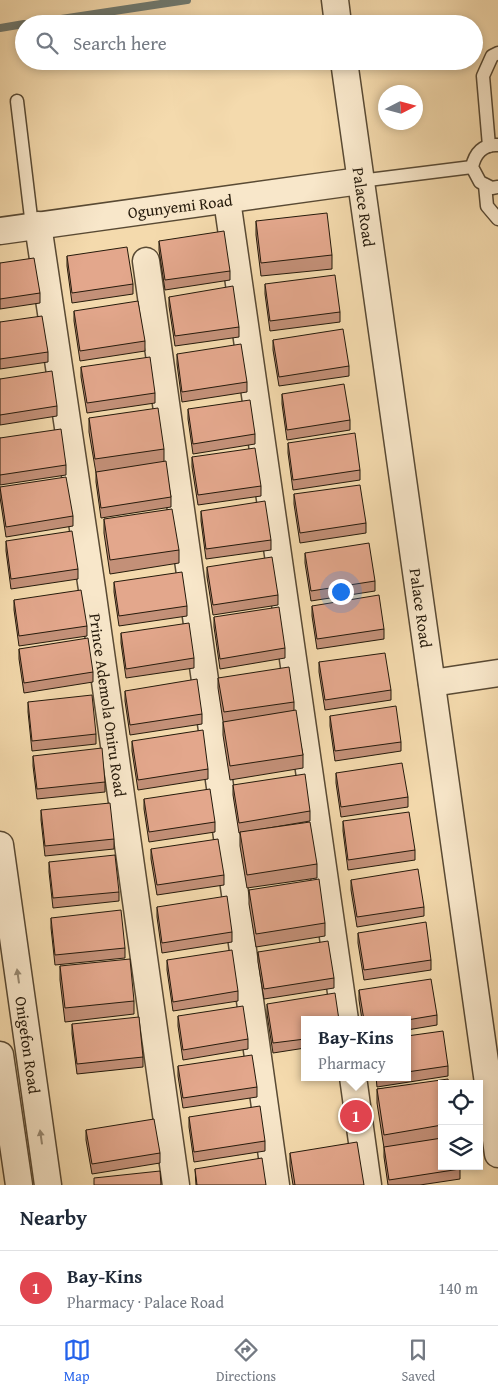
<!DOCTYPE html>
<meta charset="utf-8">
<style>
:root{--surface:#fff;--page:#f6f6f7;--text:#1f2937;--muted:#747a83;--line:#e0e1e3;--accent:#2563eb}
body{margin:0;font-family:"Gentium Book Plus",serif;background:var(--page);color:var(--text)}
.controls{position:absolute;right:15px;bottom:15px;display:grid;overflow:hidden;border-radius:0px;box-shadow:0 2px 8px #0003}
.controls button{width:45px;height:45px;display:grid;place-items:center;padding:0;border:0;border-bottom:1px solid var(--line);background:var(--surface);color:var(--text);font:25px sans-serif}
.compass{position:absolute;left:378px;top:85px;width:45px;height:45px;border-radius:50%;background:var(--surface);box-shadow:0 2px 8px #0003;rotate:84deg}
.you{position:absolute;left:340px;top:591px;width:18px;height:18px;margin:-12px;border:4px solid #fff;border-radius:50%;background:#1a73e8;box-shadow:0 0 0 8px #1a73e833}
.badge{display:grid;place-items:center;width:32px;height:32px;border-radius:50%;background:var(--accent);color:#fff;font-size:16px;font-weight:700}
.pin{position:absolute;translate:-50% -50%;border:2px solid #fff;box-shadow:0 1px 5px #0006}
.popup{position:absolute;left:301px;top:1016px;width:110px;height:65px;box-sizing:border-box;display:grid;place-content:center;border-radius:0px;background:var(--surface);filter:drop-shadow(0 1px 4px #0005);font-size:16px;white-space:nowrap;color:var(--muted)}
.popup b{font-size:19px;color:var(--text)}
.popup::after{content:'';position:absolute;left:50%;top:100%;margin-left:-10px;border:10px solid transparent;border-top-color:var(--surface)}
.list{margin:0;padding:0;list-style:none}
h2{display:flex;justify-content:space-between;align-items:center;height:65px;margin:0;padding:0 20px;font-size:21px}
h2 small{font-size:16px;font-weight:400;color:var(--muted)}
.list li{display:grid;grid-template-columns:32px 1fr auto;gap:15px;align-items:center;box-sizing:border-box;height:75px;padding:0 20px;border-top:1px solid var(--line)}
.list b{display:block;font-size:19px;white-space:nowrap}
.list p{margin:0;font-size:16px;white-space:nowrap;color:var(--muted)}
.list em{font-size:16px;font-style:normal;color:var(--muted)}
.icon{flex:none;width:28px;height:28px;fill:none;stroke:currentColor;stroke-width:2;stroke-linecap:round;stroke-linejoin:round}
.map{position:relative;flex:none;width:498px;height:1185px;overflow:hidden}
.search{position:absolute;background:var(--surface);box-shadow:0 2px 8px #0003;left:15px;right:15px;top:15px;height:55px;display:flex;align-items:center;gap:12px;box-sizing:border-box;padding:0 18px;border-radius:28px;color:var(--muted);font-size:19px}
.sheet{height:140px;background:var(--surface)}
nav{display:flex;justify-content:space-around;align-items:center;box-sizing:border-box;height:70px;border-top:1px solid var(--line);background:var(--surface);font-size:14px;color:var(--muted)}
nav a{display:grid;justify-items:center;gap:2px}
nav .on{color:var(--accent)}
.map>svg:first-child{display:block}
</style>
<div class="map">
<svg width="498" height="1185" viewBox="0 0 498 1185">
<rect width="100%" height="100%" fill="#f4daad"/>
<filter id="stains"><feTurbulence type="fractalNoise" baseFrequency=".004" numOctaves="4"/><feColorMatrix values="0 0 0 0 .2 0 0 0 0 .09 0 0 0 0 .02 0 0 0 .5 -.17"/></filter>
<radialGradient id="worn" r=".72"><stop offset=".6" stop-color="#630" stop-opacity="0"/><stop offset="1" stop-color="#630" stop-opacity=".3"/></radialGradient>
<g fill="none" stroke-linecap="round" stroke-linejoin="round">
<g stroke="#6e7970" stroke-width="8">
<polyline points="28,24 187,0"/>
<polyline points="0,28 24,24"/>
</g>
<g stroke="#594a34" stroke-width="15">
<g id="service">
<polyline points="17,101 32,226"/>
<path d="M498,145C483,144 475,153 472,167L480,182L492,188L498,187"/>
<polyline points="489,146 483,76 492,56 498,53"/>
<polyline points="360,181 472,167"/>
<polyline points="485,185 487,206 498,219"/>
</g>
</g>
<g stroke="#594a34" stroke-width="29">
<g id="minor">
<polyline points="335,0 338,24"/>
<polyline points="344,61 498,1154"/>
<polyline points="227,200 345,1020"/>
<polyline points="38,225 92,589 176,1185"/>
<polyline points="0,231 360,181"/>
<polyline points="146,261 276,1185"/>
<polyline points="432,683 498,673"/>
<polyline points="0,845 48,1185"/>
<polyline points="0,1055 19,1185"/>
<polyline points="353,1077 368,1185"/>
</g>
</g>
<use href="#service" stroke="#f8e7ca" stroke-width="12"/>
<use href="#minor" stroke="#f8e7ca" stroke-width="26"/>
</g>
<g fill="#c39078" stroke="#251a0b">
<polygon points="256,221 332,255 332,269 261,276 256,235"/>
<polygon points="159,241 230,271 230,280 165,290 159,250"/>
<polygon points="67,256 133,284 133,294 72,303 67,266"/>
<polygon points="0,263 40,293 40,303 0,309"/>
<polygon points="265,284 340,312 340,322 270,331 265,294"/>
<polygon points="169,297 239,327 239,337 175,346 169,306"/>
<polygon points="74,311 145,341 145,351 80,361 74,321"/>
<polygon points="0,322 48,352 48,362 0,369"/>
<polygon points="273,340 349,366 349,376 279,386 273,350"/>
<polygon points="177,354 247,382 247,392 182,402 177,364"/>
<polygon points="81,367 155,393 155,403 87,413 81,377"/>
<polygon points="0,379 57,406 57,416 0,425"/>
<polygon points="282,394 350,420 350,430 287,440 282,404"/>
<polygon points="188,409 255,434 255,444 193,454 188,419"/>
<polygon points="89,418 164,449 164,461 171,497 171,507 101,518 96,482 96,473 89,432"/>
<polygon points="0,438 66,465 66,475 0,485"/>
<polygon points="288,443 360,470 360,480 293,490 288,453"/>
<polygon points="192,457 261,486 261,496 198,505 192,467"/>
<polygon points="0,487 73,516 73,526 6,537 0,497"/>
<polygon points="294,494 366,523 366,533 300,543 294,504"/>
<polygon points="201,511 271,540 271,550 206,559 201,521"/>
<polygon points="104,519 179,550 179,563 110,574 104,533"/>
<polygon points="6,541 78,569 78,579 11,589 6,551"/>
<polygon points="305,553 375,581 375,591 311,601 305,563"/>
<polygon points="207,567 278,595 278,605 213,615 207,577"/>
<polygon points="114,582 187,606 187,616 119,626 114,592"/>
<polygon points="14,600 87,626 87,636 19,646 14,610"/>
<polygon points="312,606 384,629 384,639 317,649 312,616"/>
<polygon points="214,617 285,648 285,658 220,669 214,627"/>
<polygon points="121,633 194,658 194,668 126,678 121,643"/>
<polygon points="19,649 93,672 93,682 24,693 19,659"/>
<polygon points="319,662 391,690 391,700 325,710 319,672"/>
<polygon points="218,678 294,702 294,711 303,755 303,768 230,780 223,735 223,721 218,688"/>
<polygon points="125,691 202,714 202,724 130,735 125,701"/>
<polygon points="28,702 96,734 96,744 32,751 28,712"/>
<polygon points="330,716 401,742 401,751 335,761 330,726"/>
<polygon points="132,741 208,769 208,779 138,790 132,751"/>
<polygon points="33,756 105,782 105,792 37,799 33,766"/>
<polygon points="336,773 408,797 408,807 341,817 336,783"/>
<polygon points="233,785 310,811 310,821 239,833 233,795"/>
<polygon points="144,799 215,822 215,832 149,842 144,809"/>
<polygon points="41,810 114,839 114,849 45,856 41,820"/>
<polygon points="343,821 415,850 415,860 348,870 343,831"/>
<polygon points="240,832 317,864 317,878 247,888 240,846"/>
<polygon points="151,849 224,875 224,885 157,895 151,859"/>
<polygon points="49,862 119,892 119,901 53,908 49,872"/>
<polygon points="351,880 424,907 424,916 357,927 351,890"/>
<polygon points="249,890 325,923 325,936 256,947 249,904"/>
<polygon points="157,907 232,932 232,942 162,953 157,917"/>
<polygon points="51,918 125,948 125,958 55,965 51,928"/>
<polygon points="358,933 431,960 431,970 364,980 358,943"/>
<polygon points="258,952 334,978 334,988 264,999 258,962"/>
<polygon points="167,960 238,991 238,1001 173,1011 167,970"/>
<polygon points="60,966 134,1001 134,1014 65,1022 60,980"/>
<polygon points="359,990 437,1015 437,1025 407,1030 407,1020 362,1020 359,1000"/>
<polygon points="267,1004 305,1020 305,1048 273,1053 267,1014"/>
<polygon points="178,1016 248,1039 248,1049 183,1060 178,1026"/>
<polygon points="72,1024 143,1057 143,1067 77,1074 72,1034"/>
<polygon points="407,1036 448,1066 448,1076 377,1087 376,1077 407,1077"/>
<polygon points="178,1066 257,1087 257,1097 183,1108 178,1076"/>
<polygon points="442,1084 442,1166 460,1169 460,1179 420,1185 388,1185 384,1157 384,1148 377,1103 377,1089"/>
<polygon points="189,1117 265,1141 265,1151 194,1162 189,1127"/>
<polygon points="86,1130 160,1153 160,1163 92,1174 86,1140"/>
<polygon points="290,1153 364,1185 293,1185 290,1166"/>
<polygon points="195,1169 266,1185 196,1185"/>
</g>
<g fill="#e3a78c" stroke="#251a0b">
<polygon points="327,213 332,255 261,263 256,221"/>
<polygon points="224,231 230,271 165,280 159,241"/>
<polygon points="127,247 133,284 72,293 67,256"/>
<polygon points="34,258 40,293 0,299 0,263"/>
<polygon points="335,275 340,312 270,321 265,284"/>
<polygon points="233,286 239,327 175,336 169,297"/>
<polygon points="138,301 145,341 80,351 74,311"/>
<polygon points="42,316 48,352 0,359 0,322"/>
<polygon points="343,329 349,366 279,377 273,340"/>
<polygon points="241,344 247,382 182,392 177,354"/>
<polygon points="150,357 155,393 87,403 81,367"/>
<polygon points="52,371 57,406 0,415 0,379"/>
<polygon points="344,384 350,420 287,430 282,394"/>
<polygon points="250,400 255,434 193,444 188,409"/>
<polygon points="158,408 164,449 95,459 89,418"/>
<polygon points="61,429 66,465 0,475 0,438"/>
<polygon points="355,433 360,470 293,480 288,443"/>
<polygon points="255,448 261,486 198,495 192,457"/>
<polygon points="166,461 171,497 101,508 96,472"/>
<polygon points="66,477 73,516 6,527 0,487"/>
<polygon points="360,485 366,523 300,533 294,494"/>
<polygon points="265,501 271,540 206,549 201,511"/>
<polygon points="172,509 179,550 110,560 104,519"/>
<polygon points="72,531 78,569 11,579 6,541"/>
<polygon points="369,543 375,581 311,591 305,553"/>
<polygon points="272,557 278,595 213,605 207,567"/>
<polygon points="182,572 187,606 119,616 114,582"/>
<polygon points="81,590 87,626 19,636 14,600"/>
<polygon points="379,595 384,629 317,639 312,606"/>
<polygon points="279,607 285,648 220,659 214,617"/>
<polygon points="189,623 194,658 126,669 121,633"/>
<polygon points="88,638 93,672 24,683 19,649"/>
<polygon points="385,653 391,690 325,700 319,662"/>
<polygon points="289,667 294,702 224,712 218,678"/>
<polygon points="197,679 202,714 130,725 125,691"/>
<polygon points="92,695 96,734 32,741 28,702"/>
<polygon points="396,706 401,742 335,751 330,716"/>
<polygon points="296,710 303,755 230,766 223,722"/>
<polygon points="203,730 208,769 138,780 132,741"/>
<polygon points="102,748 105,782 37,789 33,756"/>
<polygon points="402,763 408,797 341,807 336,773"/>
<polygon points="305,774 310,811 239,823 233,785"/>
<polygon points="210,789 215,822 149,832 144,799"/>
<polygon points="110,803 114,839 45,846 41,810"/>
<polygon points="409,812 415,850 348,860 343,821"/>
<polygon points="310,822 317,864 247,875 240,832"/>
<polygon points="218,839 224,875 157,885 151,849"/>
<polygon points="115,855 119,892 53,898 49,862"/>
<polygon points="418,869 424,907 357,917 351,880"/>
<polygon points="319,879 325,923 256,934 249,890"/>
<polygon points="227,896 232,932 162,943 157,907"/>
<polygon points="121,910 125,948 55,955 51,918"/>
<polygon points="426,922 431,960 364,970 358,933"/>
<polygon points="328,941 334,978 264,989 258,952"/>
<polygon points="232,950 238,991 173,1002 167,960"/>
<polygon points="130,959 134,1001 65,1008 60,966"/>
<polygon points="431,979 437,1015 407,1020 364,1020 359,990"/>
<polygon points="335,993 339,1020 305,1020 305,1039 273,1043 267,1004"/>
<polygon points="243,1006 248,1039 183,1050 178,1016"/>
<polygon points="139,1017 143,1057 77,1064 72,1024"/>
<polygon points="443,1031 448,1066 407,1072 407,1036"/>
<polygon points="252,1055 257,1087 183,1098 178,1066"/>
<polygon points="448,1079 449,1084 442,1084 442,1125 384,1135 377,1089"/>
<polygon points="260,1106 265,1141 194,1152 189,1117"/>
<polygon points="154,1119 160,1153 92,1164 86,1130"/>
<polygon points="442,1138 442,1166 459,1166 460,1169 389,1180 384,1147"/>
<polygon points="357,1142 364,1185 295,1185 290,1153"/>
<polygon points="262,1158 266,1185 197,1185 195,1169"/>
<polygon points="160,1171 161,1185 94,1185 94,1178"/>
</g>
<defs><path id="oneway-solid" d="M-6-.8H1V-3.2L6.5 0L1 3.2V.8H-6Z" transform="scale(1.25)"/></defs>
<g fill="#998b74">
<use href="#oneway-solid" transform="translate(18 976) rotate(-98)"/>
<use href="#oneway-solid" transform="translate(41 1137) rotate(-98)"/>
</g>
<g text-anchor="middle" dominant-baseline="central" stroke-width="5" stroke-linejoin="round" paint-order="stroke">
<g font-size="16" fill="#251a0b" stroke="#f8e7ca">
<text transform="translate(180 206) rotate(-7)">Ogunyemi Road</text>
<text transform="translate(364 207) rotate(82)">Palace Road</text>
<text transform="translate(421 608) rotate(82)">Palace Road</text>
<text transform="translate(108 705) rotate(82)">Prince Ademola Oniru Road</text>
<text transform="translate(28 1045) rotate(82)">Onigefon Road</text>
</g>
</g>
<rect width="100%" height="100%" filter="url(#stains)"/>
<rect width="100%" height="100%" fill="url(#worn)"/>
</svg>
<div class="controls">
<button><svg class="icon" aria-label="locate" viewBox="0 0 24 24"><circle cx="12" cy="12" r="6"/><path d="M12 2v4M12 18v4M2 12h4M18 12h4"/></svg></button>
<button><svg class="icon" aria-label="layers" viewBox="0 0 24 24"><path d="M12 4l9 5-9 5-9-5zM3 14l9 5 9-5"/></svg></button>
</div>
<svg class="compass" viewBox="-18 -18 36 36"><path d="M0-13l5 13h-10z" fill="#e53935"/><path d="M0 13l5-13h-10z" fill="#747a83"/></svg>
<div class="you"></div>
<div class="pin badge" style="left:356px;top:1116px;background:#e0444e">1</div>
<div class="popup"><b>Bay-Kins</b>Pharmacy</div>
<div class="search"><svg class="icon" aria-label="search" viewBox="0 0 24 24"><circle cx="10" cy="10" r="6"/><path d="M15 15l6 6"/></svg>Search here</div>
</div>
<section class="sheet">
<h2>Nearby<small></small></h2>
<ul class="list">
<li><span class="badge" style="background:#e0444e">1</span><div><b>Bay-Kins</b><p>Pharmacy · Palace Road</p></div><em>140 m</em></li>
</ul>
</section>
<nav>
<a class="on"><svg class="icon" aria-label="map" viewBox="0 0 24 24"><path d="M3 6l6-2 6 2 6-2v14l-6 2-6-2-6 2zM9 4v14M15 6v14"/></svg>Map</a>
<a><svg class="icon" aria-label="directions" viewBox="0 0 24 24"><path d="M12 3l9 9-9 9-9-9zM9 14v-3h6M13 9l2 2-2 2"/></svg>Directions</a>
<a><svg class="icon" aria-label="saved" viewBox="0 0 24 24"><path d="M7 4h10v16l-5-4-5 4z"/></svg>Saved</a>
</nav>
